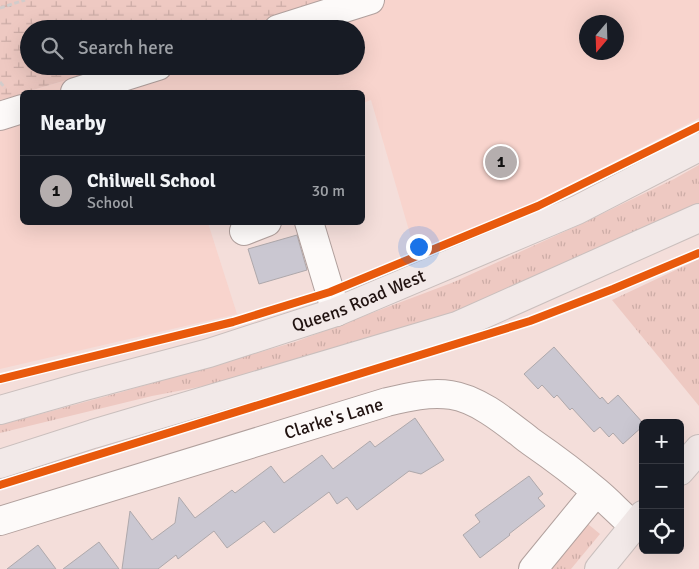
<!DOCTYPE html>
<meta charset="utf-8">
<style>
:root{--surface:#171b24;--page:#242831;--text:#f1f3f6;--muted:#9ea1a6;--line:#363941;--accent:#b5aeae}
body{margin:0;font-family:Signika,sans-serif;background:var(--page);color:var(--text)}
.controls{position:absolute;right:15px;bottom:15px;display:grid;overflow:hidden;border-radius:8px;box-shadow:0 5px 20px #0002}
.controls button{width:45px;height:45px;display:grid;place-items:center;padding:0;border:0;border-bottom:1px solid var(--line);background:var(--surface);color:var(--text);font:25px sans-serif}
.compass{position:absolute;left:579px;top:15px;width:45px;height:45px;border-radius:50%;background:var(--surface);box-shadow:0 5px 20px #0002;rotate:199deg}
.you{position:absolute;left:418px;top:246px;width:18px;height:18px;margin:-12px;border:4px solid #fff;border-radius:50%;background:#1a73e8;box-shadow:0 0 0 8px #1a73e833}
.badge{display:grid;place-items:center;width:32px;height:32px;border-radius:50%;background:var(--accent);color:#111;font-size:16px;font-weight:700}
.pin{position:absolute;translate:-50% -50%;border:2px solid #fff;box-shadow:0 1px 5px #0006}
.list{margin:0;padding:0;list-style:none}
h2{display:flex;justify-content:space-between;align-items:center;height:65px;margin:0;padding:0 20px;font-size:21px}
h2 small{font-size:16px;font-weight:400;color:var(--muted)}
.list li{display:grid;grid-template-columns:32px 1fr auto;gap:15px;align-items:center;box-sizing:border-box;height:70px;padding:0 20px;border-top:1px solid var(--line)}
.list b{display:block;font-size:19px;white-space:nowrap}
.list p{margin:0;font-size:16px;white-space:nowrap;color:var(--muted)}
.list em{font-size:16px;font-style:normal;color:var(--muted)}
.icon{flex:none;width:28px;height:28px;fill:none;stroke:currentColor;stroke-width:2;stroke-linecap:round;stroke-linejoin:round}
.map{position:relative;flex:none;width:699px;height:569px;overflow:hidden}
.search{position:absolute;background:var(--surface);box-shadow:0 5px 20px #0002;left:20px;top:20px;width:345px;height:55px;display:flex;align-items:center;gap:12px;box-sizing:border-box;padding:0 18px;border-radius:28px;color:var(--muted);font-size:19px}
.panel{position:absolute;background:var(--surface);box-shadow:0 5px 20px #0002;left:20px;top:90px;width:345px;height:135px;border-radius:8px}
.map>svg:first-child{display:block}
</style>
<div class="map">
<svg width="699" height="569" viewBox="0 0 699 569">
<defs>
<pattern id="grass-tufts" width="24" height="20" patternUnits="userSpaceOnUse" patternTransform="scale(1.25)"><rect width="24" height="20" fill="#eec9c2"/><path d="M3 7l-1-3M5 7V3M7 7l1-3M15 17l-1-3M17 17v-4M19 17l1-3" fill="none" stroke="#ccaca6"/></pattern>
<pattern id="wetland-marsh" width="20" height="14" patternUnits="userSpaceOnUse" patternTransform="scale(1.25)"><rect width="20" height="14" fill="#eec9c2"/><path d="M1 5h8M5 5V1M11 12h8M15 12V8" fill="none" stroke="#ccaca6"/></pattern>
</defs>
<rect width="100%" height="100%" fill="#f4deda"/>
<g fill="#f8d4cd" fill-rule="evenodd">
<path d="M334,0H699V118L525,207L415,251L371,100L363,103L362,92H26L114,66H356V29H238ZM586,22H616V52H586Z"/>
<polygon points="22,94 22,222 208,223 237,314 0,369 0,100"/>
</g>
<g fill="url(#grass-tufts)">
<polygon points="699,165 699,205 464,308 422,323 220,383 152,396 0,433 0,425 118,393 295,342 454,282 579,225 674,179"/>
<polygon points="699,259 699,406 612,300"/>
<polygon points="588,524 600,534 571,569 550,569"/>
</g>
<polygon fill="url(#wetland-marsh)" points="0,0 334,0 238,29 29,29 29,66 114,66 26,92 22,92 22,94 0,100"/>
<g fill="#cac7d1" stroke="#aea8ab">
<polygon points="297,235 307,270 259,284 248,249"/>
<polygon points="554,347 600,399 602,397 608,404 618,395 643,423 643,426 623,444 613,433 609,437 600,427 594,432 572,408 570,410 557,395 554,398 542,385 538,389 524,374"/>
<polygon points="415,418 444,460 421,474 409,471 357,510 347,497 337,504 329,492 274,533 264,521 227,548 214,531 178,559 176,555 158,569 122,569 130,511 152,540 175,523 179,497 195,518 232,490 235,493 271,466 284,483 322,455 333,469 370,441 375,447"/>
<polygon points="529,476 543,494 538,498 545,506 509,534 510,535 480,558 463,535 480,522 475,515"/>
<polygon points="99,542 119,569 63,569"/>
<polygon points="38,545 56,569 7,569"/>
</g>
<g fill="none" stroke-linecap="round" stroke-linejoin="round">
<g stroke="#b1a09d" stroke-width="30">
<g id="minor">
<polyline points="278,29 370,0"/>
<polyline points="75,92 158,66"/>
<polyline points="0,116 22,109"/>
<polyline points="309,222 336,312"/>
<polyline points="244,231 267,222"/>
<path id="s1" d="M0,521L387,402C408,397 429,392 451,395C479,399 508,424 530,441C553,457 576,474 597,492C610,503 621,515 634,526"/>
<polyline points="533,569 596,492"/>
</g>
</g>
<g stroke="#cabfbd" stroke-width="30">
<g id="major">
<path id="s2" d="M0,410L81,387L209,353L336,312L577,210L699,147"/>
<polyline points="0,464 93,434 457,326 699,218"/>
<polyline points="680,471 699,449"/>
<polyline points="599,569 643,515"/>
</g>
</g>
<g stroke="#d2cccb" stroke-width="3" stroke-dasharray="5 2.5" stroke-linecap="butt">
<polyline points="0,8 25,0"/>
<polyline points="0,82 5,88"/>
</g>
<use href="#minor" stroke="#fdfaf9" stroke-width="28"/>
<use href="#major" stroke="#f2e9e8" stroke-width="28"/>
<g stroke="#fff" stroke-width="11">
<g id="cycleway">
<polyline points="0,379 233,322 330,292 538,206 699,126"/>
<polyline points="0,485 530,321 613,289 699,253"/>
</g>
</g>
<use href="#cycleway" stroke="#e8590c" stroke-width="8"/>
</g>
<g text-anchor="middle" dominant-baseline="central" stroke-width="4.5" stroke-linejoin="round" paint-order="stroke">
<g font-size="18" fill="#211311" stroke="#fff">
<text stroke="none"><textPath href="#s2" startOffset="375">Queens Road West</textPath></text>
<text stroke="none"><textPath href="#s1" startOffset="349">Clarke's Lane</textPath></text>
</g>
</g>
</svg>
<div class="controls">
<button>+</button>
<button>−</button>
<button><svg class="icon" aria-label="locate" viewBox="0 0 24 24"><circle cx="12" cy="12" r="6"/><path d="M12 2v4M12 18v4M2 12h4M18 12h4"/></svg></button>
</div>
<svg class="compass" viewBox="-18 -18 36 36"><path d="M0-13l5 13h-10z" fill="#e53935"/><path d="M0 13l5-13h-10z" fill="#9ea1a6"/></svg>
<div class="you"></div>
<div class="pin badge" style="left:501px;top:162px">1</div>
<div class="search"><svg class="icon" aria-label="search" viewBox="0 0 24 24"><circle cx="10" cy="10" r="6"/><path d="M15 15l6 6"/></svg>Search here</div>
<section class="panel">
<h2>Nearby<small></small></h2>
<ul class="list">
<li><span class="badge">1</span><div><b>Chilwell School</b><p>School</p></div><em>30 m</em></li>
</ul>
</section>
</div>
